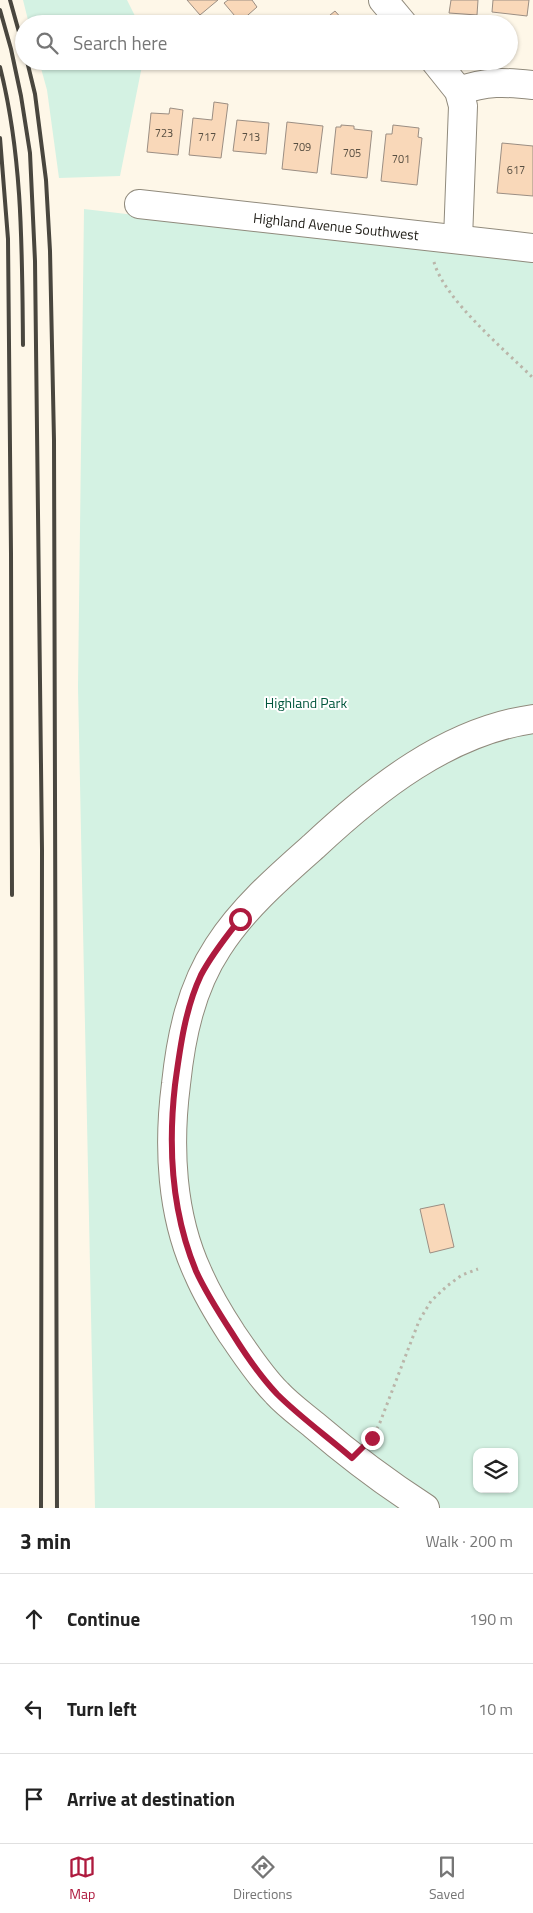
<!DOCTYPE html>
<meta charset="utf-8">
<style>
:root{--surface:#fff;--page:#f2f2f2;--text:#222;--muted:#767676;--line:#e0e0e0;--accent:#ae1a3e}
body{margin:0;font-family:"Titillium Web",sans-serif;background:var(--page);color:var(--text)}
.controls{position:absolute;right:15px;bottom:15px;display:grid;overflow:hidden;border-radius:10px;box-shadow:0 1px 4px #0004}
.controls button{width:45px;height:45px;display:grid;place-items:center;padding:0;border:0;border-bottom:1px solid var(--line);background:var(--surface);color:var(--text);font:25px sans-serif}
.stop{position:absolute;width:15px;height:15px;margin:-11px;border:4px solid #ae1a3e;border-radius:50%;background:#fff}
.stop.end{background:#ae1a3e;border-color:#fff;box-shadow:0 1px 5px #0008}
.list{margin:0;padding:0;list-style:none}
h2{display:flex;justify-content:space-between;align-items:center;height:65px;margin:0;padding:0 20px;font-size:21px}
h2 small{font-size:16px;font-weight:400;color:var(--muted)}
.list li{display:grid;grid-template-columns:32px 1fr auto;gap:15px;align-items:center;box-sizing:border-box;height:90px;padding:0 20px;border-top:1px solid var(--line)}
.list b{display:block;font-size:19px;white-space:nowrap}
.list em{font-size:16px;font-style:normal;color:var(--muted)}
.icon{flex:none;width:28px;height:28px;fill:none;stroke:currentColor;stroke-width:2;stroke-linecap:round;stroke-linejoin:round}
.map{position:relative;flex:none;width:533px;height:1508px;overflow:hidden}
.search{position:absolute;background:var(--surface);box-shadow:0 1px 4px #0004;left:15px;right:15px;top:15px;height:55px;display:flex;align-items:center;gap:12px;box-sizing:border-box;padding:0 18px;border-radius:28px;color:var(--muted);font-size:19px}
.sheet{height:335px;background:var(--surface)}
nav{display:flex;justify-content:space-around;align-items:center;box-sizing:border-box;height:70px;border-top:1px solid var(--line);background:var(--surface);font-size:14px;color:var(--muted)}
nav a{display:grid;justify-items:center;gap:2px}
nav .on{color:var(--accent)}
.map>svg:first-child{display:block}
</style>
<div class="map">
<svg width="533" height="1508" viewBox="0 0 533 1508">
<rect width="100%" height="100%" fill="#fef7e8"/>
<g fill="#d4f2e3" fill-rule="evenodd">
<polygon points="23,0 127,0 139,24 29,24"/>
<polygon points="39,61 143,61 120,176 59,178 47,90"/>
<path d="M84,209L533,262V1508H95L78,687ZM477,1452H514V1489H477Z"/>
</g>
<g fill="#f9d8b9" stroke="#9b8e83">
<polygon points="187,0 218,0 200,15"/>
<polygon points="228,0 252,0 257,7 240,22 224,3"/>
<polygon points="451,0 478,0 477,15 449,13"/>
<polygon points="493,0 529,0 527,16 492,12"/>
<polygon points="335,11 343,20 348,15 355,24 319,24"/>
<polygon points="458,19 483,22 483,24 458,24"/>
<polygon points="214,102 228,104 221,158 189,155 193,118 212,120"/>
<polygon points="170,108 183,110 178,155 147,152 151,113 169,114"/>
<polygon points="237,120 269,123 266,154 233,151"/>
<polygon points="287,122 323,126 317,173 282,169"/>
<polygon points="341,125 354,126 354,129 372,131 367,178 331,174 336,127 341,127"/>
<polygon points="393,125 419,128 418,137 422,138 417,185 381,181 386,134 392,134"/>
<polygon points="502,143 533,146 533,196 497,193"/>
<polygon points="444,1204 454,1247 430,1253 420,1209"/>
</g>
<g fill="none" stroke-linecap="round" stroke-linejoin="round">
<g stroke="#908a7c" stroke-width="30">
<g id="minor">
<polyline points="383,0 403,24"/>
<polyline points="435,61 459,91 463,106 458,239"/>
<path d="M459,91C486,81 505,82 533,85"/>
<polyline points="139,204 533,248"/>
<path d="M425,1508C386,1483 349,1455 314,1425C302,1415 288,1405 277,1393C260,1376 246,1354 232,1334C219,1314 207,1294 198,1273C171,1215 168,1146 176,1084C181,1036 191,988 218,947C243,908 280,876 314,846C375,789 448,731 533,719"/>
</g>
</g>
<g stroke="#bab5a9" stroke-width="3" stroke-dasharray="2.5 4" stroke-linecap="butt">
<path d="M434,262C444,299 504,349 533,378"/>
<polyline points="370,1440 379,1425 419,1321 431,1301 447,1286 462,1275 478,1269"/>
</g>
<use href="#minor" stroke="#fff" stroke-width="28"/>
<g stroke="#49463e" stroke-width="4">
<polyline points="10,0 24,50"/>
<polyline points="0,10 11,49 21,96 30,153 35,261 42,850 41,1508"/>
<polyline points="27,61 35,94 46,180 50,251 54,440 57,1508"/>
<path d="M0,67C23,158 22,252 23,345"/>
<polyline points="0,138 8,239 11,553 12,895"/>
</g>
</g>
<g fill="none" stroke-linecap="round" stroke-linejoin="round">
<path stroke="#ae1a3e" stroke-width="6" d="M240,919C226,937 212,954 201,975C185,1009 180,1048 175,1085C168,1147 172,1213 196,1271C206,1293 219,1313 232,1333C245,1354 260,1376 277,1394C300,1417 328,1437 352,1458L372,1438"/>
</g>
<g text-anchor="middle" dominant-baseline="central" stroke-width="4" stroke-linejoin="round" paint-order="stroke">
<g font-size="11" fill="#584f42">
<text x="164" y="133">723</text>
<text x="207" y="137">717</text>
<text x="251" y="137">713</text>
<text x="302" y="147">709</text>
<text x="352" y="153">705</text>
<text x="401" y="159">701</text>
<text x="516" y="170">617</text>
</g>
<g font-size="14" fill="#23211b" stroke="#fff">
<text transform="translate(336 226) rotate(6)">Highland Avenue Southwest</text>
</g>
<g font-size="14" fill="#00563c" stroke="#fff">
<text x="306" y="702">Highland Park</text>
</g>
</g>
</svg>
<div class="controls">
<button><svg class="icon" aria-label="layers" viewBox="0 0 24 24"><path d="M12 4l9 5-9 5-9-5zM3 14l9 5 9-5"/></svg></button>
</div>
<div class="stop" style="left:240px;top:919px"></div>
<div class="stop end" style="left:372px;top:1438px"></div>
<div class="search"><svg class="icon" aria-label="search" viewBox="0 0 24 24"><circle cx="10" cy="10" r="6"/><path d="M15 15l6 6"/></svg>Search here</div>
</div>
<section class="sheet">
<h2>3 min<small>Walk · 200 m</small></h2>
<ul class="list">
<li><svg class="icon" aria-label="ahead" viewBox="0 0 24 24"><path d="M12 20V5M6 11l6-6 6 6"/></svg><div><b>Continue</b></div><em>190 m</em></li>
<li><svg class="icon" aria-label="left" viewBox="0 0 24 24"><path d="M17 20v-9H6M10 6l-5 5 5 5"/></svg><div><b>Turn left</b></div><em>10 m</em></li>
<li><svg class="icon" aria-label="arrive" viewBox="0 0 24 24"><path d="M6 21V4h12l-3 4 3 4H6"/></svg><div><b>Arrive at destination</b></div></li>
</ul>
</section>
<nav>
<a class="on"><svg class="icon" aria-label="map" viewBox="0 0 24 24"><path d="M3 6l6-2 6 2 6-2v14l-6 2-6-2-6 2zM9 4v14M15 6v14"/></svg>Map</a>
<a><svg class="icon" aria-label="directions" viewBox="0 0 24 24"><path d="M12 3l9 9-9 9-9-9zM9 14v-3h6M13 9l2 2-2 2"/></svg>Directions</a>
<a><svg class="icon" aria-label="saved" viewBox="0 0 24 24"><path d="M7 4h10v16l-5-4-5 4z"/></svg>Saved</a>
</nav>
